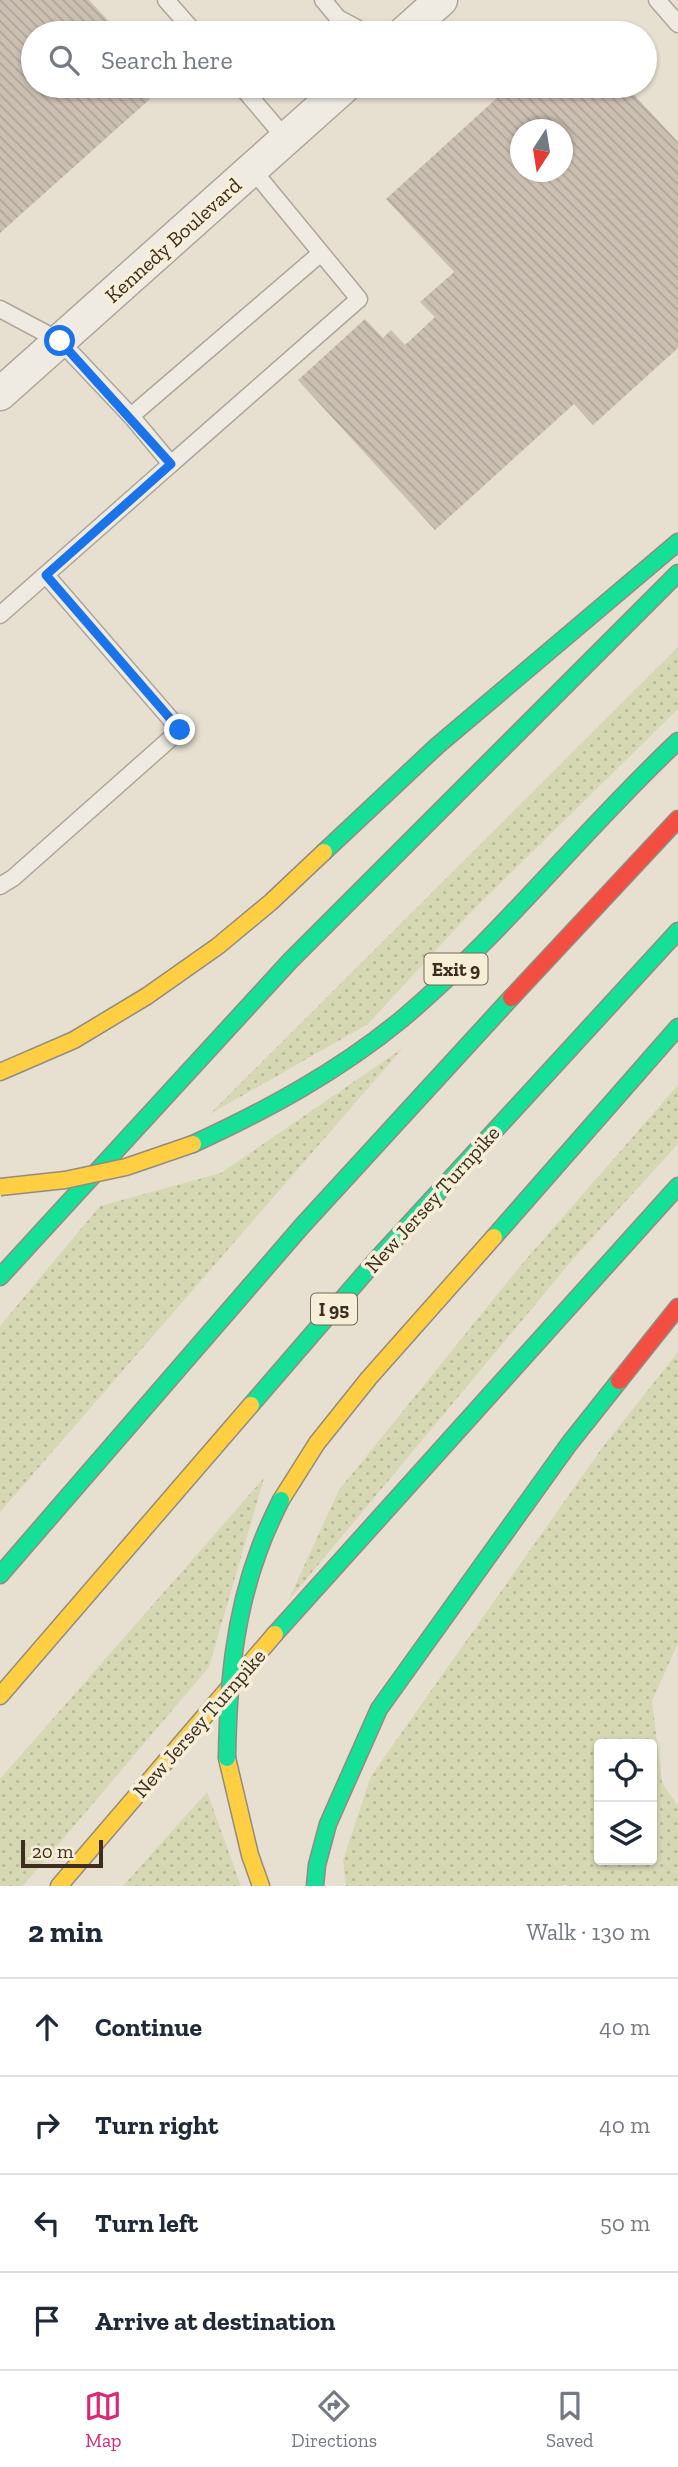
<!DOCTYPE html>
<meta charset="utf-8">
<style>
:root{--surface:#fff;--page:#f6f6f7;--text:#1f2937;--muted:#747a83;--line:#e0e1e3;--accent:#db2777}
body{margin:0;font-family:"Zilla Slab",serif;background:var(--page);color:var(--text)}
.controls{position:absolute;right:21px;bottom:21px;display:grid;overflow:hidden;border-radius:7px;box-shadow:0 2px 5px #0004}
.controls button{width:63px;height:63px;display:grid;place-items:center;padding:0;border:0;border-bottom:2px solid var(--line);background:var(--surface);color:var(--text);font:35px sans-serif}
.compass{position:absolute;left:510px;top:119px;width:63px;height:63px;border-radius:50%;background:var(--surface);box-shadow:0 2px 5px #0004;rotate:192deg}
.scale{position:absolute;left:21px;bottom:18px;width:82px;box-sizing:border-box;padding-left:7px;border:4px solid #3d2e20;border-top:0;font-size:19px;line-height:24px;white-space:nowrap;color:#3d2e20;-webkit-text-stroke:5px #f7eed8;paint-order:stroke}
.stop{position:absolute;width:21px;height:21px;margin:-16px;border:5px solid #1a73e8;border-radius:50%;background:#fff}
.stop.end{background:#1a73e8;border-color:#fff;box-shadow:0 2px 7px #0008}
.list{margin:0;padding:0;list-style:none}
h2{display:flex;justify-content:space-between;align-items:center;height:91px;margin:0;padding:0 28px;font-size:30px}
h2 small{font-size:23px;font-weight:400;color:var(--muted)}
.list li{display:grid;grid-template-columns:46px 1fr auto;gap:21px;align-items:center;box-sizing:border-box;height:98px;padding:0 28px;border-top:2px solid var(--line)}
.list b{display:block;font-size:26px;white-space:nowrap}
.list em{font-size:23px;font-style:normal;color:var(--muted)}
.icon{flex:none;width:38px;height:38px;fill:none;stroke:currentColor;stroke-width:2;stroke-linecap:round;stroke-linejoin:round}
.map{position:relative;flex:none;width:678px;height:1886px;overflow:hidden}
.search{position:absolute;background:var(--surface);box-shadow:0 2px 5px #0004;left:21px;right:21px;top:21px;height:77px;display:flex;align-items:center;gap:18px;box-sizing:border-box;padding:0 24px;border-radius:38px;color:var(--muted);font-size:26px}
.sheet{height:483px;background:var(--surface)}
nav{display:flex;justify-content:space-around;align-items:center;box-sizing:border-box;height:98px;border-top:2px solid var(--line);background:var(--surface);font-size:19px;color:var(--muted)}
nav a{display:grid;justify-items:center;gap:4px}
nav .on{color:var(--accent)}
.map>svg:first-child{display:block}
</style>
<div class="map">
<svg width="678" height="1886" viewBox="0 0 678 1886">
<defs>
<pattern id="grass-dots" width="8" height="8" patternUnits="userSpaceOnUse" patternTransform="scale(1.75)"><rect width="8" height="8" fill="#d6d7b3"/><path d="M2 2h.1M6 6h.1" fill="none" stroke="#b9b99a" stroke-width="1.8" stroke-linecap="round"/></pattern>
<pattern id="building-back-hatch" width="6" height="6" patternUnits="userSpaceOnUse" patternTransform="scale(1.75)"><rect width="6" height="6" fill="#cbbfb2"/><path d="M-1 5l2 2M0 0l6 6M5-1l2 2" fill="none" stroke="#afa499"/></pattern>
</defs>
<rect width="100%" height="100%" fill="#e7e0d1"/>
<g fill="url(#grass-dots)" fill-rule="evenodd">
<polygon points="678,647 678,709 470,913 368,1024 210,1114"/>
<polygon points="403,1048 0,1512 0,1326 100,1206 221,1173"/>
<polygon points="678,1085 678,1144 574,1258 288,1601 339,1490 522,1264"/>
<path d="M678,1352V1643L652,1701L662,1783L678,1806V1886H568L565,1884L562,1886H346L343,1860L371,1776L602,1448ZM652,1744V1860H599V1744Z"/>
<polygon points="264,1478 209,1667 23,1886 0,1886 0,1779"/>
<polygon points="207,1792 241,1886 123,1886"/>
</g>
<g fill="url(#building-back-hatch)" fill-rule="evenodd">
<polygon points="0,0 89,0 120,33 33,33 33,86 138,86 150,99 0,233"/>
<path d="M510,86H626L678,142V348L593,425L574,404L435,530L298,380L365,319L383,338L391,330L405,345L435,317L420,302L454,272L386,199ZM520,130H562V172H520Z"/>
</g>
<g fill="none" stroke-linecap="round" stroke-linejoin="round">
<g stroke="#ada599" stroke-width="19">
<g id="lane">
<polyline points="166,0 195,33"/>
<polyline points="323,0 338,18 366,33"/>
<polyline points="657,0 678,24"/>
<polyline points="241,86 286,139"/>
<polyline points="252,169 359,299 171,464 131,416 321,253"/>
<polyline points="0,309 60,341 131,416"/>
<polyline points="0,615 171,464"/>
<polyline points="0,886 13,878 180,730 46,575"/>
</g>
</g>
<g stroke="#ada599" stroke-width="35">
<g id="street">
<polyline points="404,33 441,0"/>
<polyline points="0,394 345,86"/>
</g>
</g>
<g stroke="#928b80" stroke-width="19">
<g id="fast">
<polyline points="324,852 437,746 678,542"/>
<path d="M193,1144C267,1110 339,1071 402,1019C502,935 583,830 678,741"/>
<polyline points="494,1237 678,1027"/>
<polyline points="0,1277 290,961 678,573"/>
<polyline points="251,1405 377,1259 678,931"/>
<polyline points="0,1575 302,1226 511,998"/>
<polyline points="275,1634 678,1186"/>
<polyline points="315,1886 317,1865 328,1824 379,1709 569,1444 619,1381"/>
</g>
</g>
<g stroke="#928b80" stroke-width="19">
<g id="slow">
<polyline points="0,1072 74,1040 147,996 218,946 271,902 324,852"/>
<polyline points="281,1500 317,1443 369,1378 494,1237"/>
<polyline points="0,1696 251,1405"/>
<polyline points="227,1758 250,1855 261,1886"/>
<polyline points="59,1886 275,1634"/>
</g>
</g>
<g stroke="#928b80" stroke-width="19">
<g id="jam">
<polyline points="511,998 678,819"/>
<polyline points="619,1381 678,1307"/>
</g>
</g>
<use href="#lane" stroke="#efebe3" stroke-width="16"/>
<use href="#street" stroke="#efebe3" stroke-width="32"/>
<use href="#fast" stroke="#16e098" stroke-width="16"/>
<use href="#slow" stroke="#ffcf43" stroke-width="16"/>
<use href="#jam" stroke="#f24e42" stroke-width="16"/>
<g stroke="#928b80" stroke-width="19" stroke-linecap="butt">
<path id="fast-bridge" d="M227,1758C228,1687 234,1616 259,1550C265,1533 273,1516 281,1500"/>
</g>
<g stroke="#928b80" stroke-width="19" stroke-linecap="butt">
<polyline id="slow-bridge" points="0,1187 65,1180 126,1167 193,1144"/>
</g>
<use href="#fast-bridge" stroke="#16e098" stroke-width="16"/>
<use href="#slow-bridge" stroke="#ffcf43" stroke-width="16"/>
</g>
<g fill="none" stroke-linecap="round" stroke-linejoin="round">
<polyline stroke="#1a73e8" stroke-width="9" points="60,341 171,464 46,575 180,730"/>
</g>
<g text-anchor="middle" dominant-baseline="central" stroke-width="7" stroke-linejoin="round" paint-order="stroke">
<g fill="#f7eed8" stroke="#756857" stroke-width="2">
<rect x="424.5" y="953.5" width="63" height="31" rx="5"/>
<rect x="311" y="1293.5" width="46" height="31" rx="5"/>
</g>
<g font-size="19" font-weight="bold" fill="#3d2e20">
<text x="456" y="969">Exit 9</text>
<text x="334" y="1309">I 95</text>
</g>
<g font-size="21" fill="#3d2e20" stroke="#f7eed8">
<text transform="translate(173 240) rotate(-42)">Kennedy Boulevard</text>
<text transform="translate(432 1199) rotate(-48)">New Jersey Turnpike</text>
<text transform="translate(199 1723) rotate(-49)">New Jersey Turnpike</text>
</g>
</g>
</svg>
<div class="controls">
<button><svg class="icon" aria-label="locate" viewBox="0 0 24 24"><circle cx="12" cy="12" r="6"/><path d="M12 2v4M12 18v4M2 12h4M18 12h4"/></svg></button>
<button><svg class="icon" aria-label="layers" viewBox="0 0 24 24"><path d="M12 4l9 5-9 5-9-5zM3 14l9 5 9-5"/></svg></button>
</div>
<svg class="compass" viewBox="-18 -18 36 36"><path d="M0-13l5 13h-10z" fill="#e53935"/><path d="M0 13l5-13h-10z" fill="#747a83"/></svg>
<div class="scale">20 m</div>
<div class="stop" style="left:60px;top:341px"></div>
<div class="stop end" style="left:180px;top:730px"></div>
<div class="search"><svg class="icon" aria-label="search" viewBox="0 0 24 24"><circle cx="10" cy="10" r="6"/><path d="M15 15l6 6"/></svg>Search here</div>
</div>
<section class="sheet">
<h2>2 min<small>Walk · 130 m</small></h2>
<ul class="list">
<li><svg class="icon" aria-label="ahead" viewBox="0 0 24 24"><path d="M12 20V5M6 11l6-6 6 6"/></svg><div><b>Continue</b></div><em>40 m</em></li>
<li><svg class="icon" aria-label="right" viewBox="0 0 24 24"><path d="M7 20v-9h11M14 6l5 5-5 5"/></svg><div><b>Turn right</b></div><em>40 m</em></li>
<li><svg class="icon" aria-label="left" viewBox="0 0 24 24"><path d="M17 20v-9H6M10 6l-5 5 5 5"/></svg><div><b>Turn left</b></div><em>50 m</em></li>
<li><svg class="icon" aria-label="arrive" viewBox="0 0 24 24"><path d="M6 21V4h12l-3 4 3 4H6"/></svg><div><b>Arrive at destination</b></div></li>
</ul>
</section>
<nav>
<a class="on"><svg class="icon" aria-label="map" viewBox="0 0 24 24"><path d="M3 6l6-2 6 2 6-2v14l-6 2-6-2-6 2zM9 4v14M15 6v14"/></svg>Map</a>
<a><svg class="icon" aria-label="directions" viewBox="0 0 24 24"><path d="M12 3l9 9-9 9-9-9zM9 14v-3h6M13 9l2 2-2 2"/></svg>Directions</a>
<a><svg class="icon" aria-label="saved" viewBox="0 0 24 24"><path d="M7 4h10v16l-5-4-5 4z"/></svg>Saved</a>
</nav>
